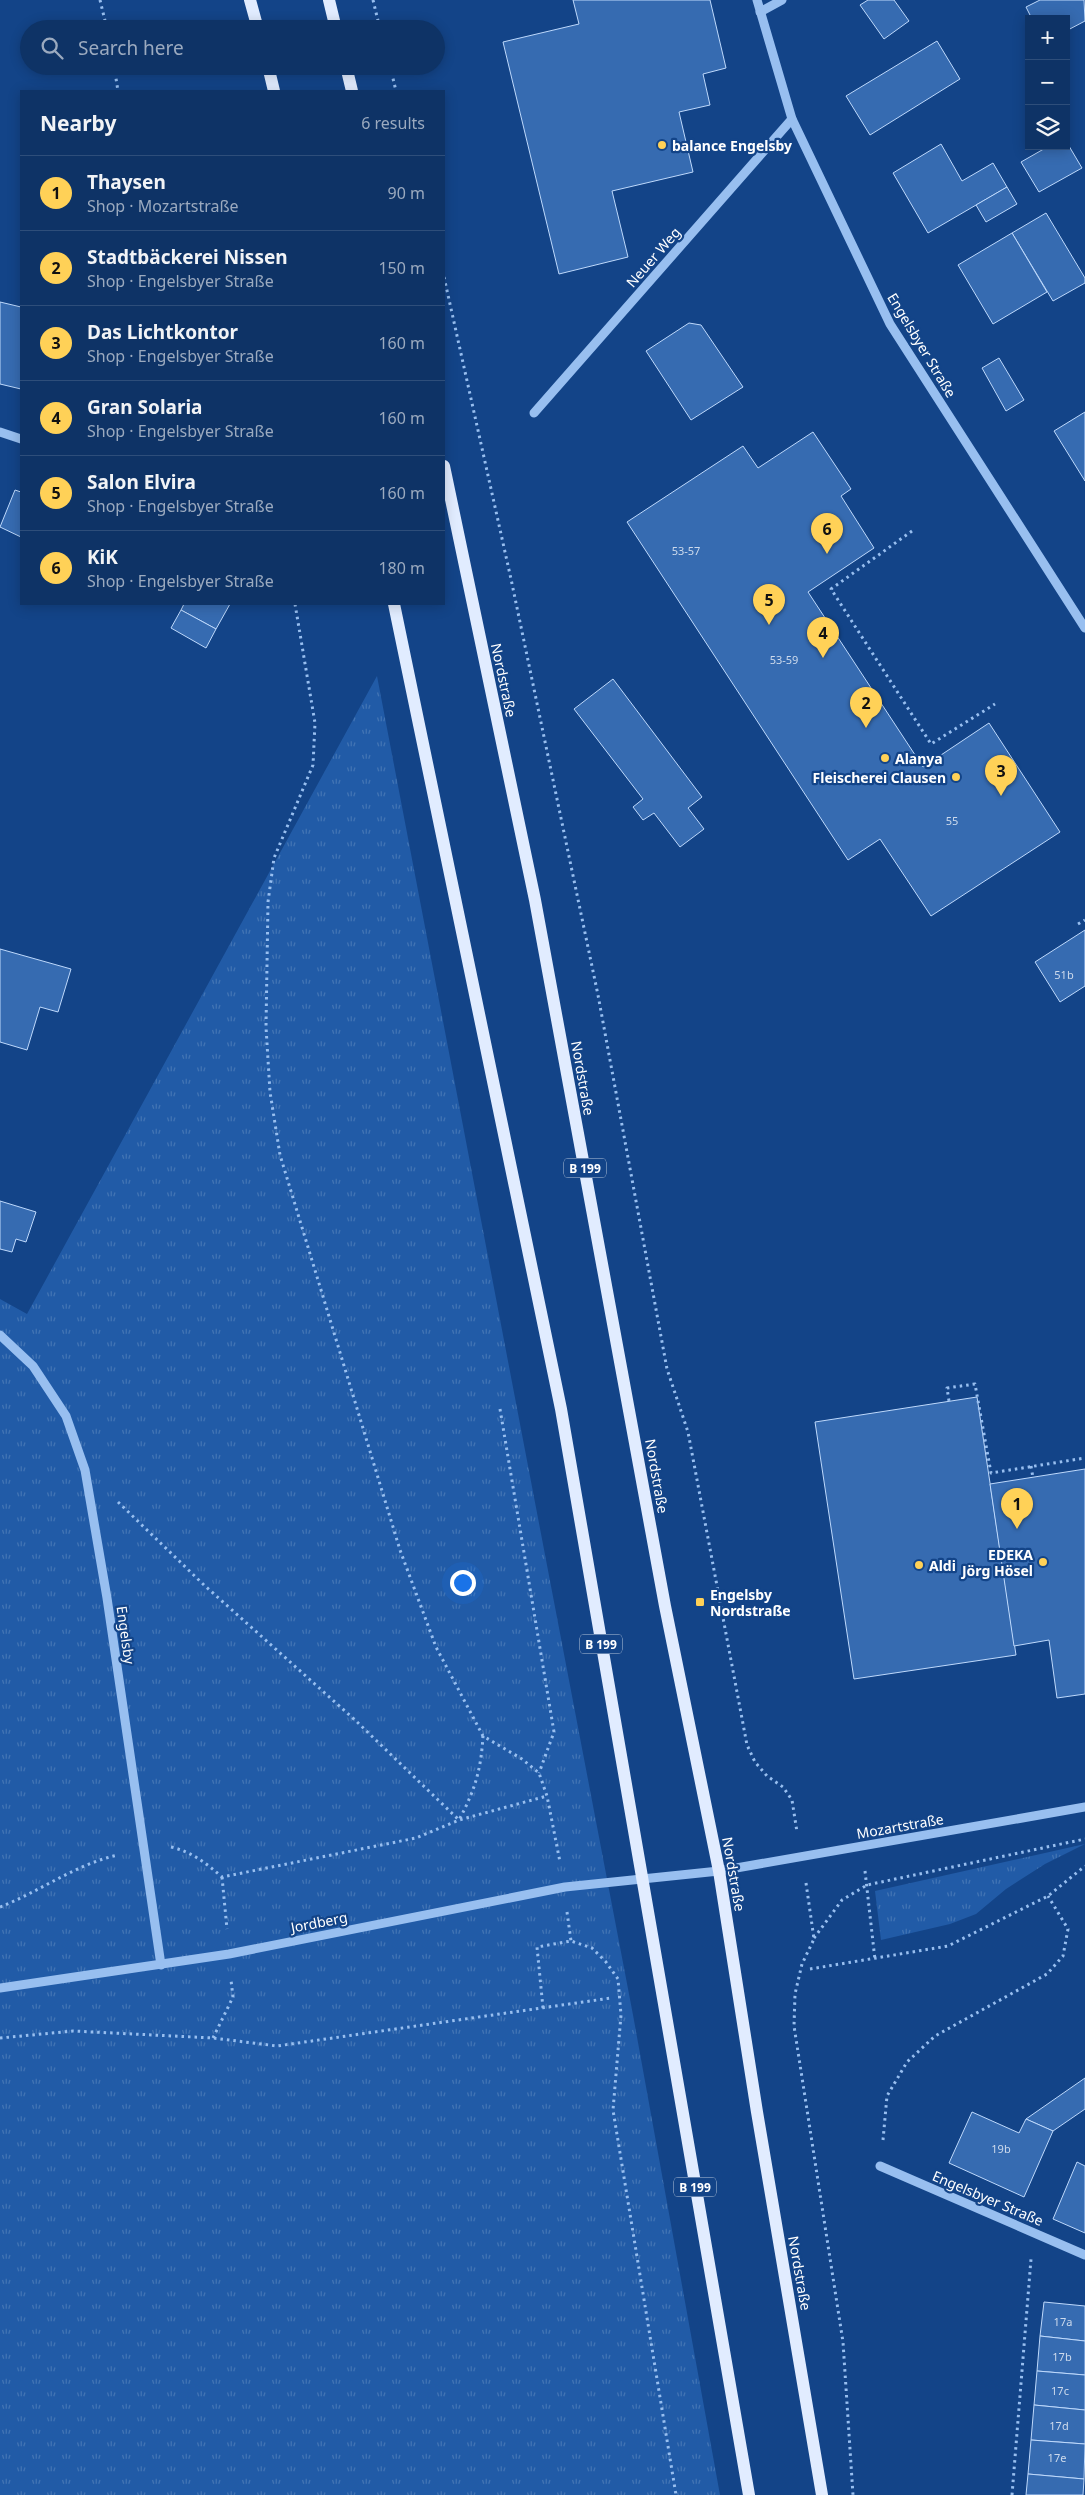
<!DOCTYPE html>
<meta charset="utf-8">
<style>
:root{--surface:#0e3366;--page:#1c3f6f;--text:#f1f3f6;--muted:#9baabf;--line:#2e4e7a;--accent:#ffd157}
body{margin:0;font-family:"Noto Sans",sans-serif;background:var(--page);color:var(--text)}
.controls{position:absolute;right:15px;top:15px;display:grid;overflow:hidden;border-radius:0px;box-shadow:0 2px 12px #0003}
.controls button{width:45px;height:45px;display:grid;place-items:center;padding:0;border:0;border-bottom:1px solid var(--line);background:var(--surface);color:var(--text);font:25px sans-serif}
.you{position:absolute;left:462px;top:1582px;width:18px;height:18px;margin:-12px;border:4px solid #fff;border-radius:50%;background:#1a73e8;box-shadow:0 0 0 8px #1a73e833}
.badge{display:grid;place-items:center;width:32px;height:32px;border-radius:50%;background:var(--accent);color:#111;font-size:16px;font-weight:700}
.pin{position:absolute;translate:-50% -41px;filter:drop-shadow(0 1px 2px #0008)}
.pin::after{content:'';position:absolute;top:26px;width:18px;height:15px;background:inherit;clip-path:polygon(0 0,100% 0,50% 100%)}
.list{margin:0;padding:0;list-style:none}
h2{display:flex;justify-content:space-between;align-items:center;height:65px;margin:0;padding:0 20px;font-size:21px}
h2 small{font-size:16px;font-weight:400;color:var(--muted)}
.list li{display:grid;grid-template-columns:32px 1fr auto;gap:15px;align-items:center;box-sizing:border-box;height:75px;padding:0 20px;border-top:1px solid var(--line)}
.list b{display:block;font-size:19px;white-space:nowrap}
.list p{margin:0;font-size:16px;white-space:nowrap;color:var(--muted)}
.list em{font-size:16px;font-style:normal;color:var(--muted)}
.icon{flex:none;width:28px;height:28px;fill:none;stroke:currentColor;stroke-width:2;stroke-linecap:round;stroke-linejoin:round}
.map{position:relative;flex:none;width:1085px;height:2495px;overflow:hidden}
.search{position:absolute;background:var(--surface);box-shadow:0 2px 12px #0003;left:20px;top:20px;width:425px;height:55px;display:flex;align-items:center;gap:12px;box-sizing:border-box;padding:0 18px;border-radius:28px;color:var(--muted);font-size:19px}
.panel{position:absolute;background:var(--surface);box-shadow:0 2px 12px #0003;left:20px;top:90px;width:425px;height:515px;border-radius:0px}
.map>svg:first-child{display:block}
</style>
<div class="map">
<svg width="1085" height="2495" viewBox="0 0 1085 2495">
<defs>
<pattern id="grass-tufts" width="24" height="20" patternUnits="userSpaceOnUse" patternTransform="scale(1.25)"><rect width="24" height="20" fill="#215ba7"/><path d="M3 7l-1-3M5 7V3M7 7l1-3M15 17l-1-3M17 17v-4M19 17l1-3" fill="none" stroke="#4274b4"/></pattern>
</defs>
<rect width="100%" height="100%" fill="#134488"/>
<g fill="url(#grass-tufts)">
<polygon points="377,676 633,2015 720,2495 0,2495 0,1299 27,1314"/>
<polygon points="1085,1844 1045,1864 1006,1889 976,1914 950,1924 881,1940 875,1891"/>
</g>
<g fill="#366bb1" stroke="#bed9fc">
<polygon points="573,0 710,0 726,68 703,74 710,105 679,112 693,172 612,191 628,257 559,274 503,42 579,24"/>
<polygon points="868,0 894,0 909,21 884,39 860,5"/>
<polygon points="1040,0 1084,0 1085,21 1066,31 1066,19 1032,19 1026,7"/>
<polygon points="937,41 960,79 870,135 846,96"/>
<polygon points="1066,141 1082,168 1039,192 1021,162 1049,146 1066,146"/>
<polygon points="941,144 962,181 993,163 1007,187 928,233 893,173"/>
<polygon points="1007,187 1017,204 986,222 976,205"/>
<polygon points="1046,213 1085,278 1085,283 1053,301 1012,233"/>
<polygon points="1012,233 1047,292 993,324 958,265"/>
<polygon points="0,302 21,307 21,389 0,384"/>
<polygon points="689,323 701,325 743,387 691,420 646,351"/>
<polygon points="999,358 1024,400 1006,411 982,368"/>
<polygon points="1085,412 1085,481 1054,431"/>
<polygon points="813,432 851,489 841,496 874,548 808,592 923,767 989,723 1060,832 931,916 880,839 848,860 627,522 743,446 758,468"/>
<polygon points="15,490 21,492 21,537 0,527"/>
<polygon points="184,604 230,604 216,629 181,610"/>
<polygon points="181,610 216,629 206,648 171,628"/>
<polygon points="613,679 702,797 688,808 704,829 680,847 654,813 643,820 633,807 643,799 574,709"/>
<polygon points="1085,930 1085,986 1060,1002 1035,962"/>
<polygon points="0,949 71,969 58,1012 40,1007 27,1050 0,1042"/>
<polygon points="0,1201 36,1212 26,1242 16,1239 12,1252 0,1249"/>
<polygon points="977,1397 1016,1655 854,1679 815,1422"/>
<polygon points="1085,1469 1085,1694 1057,1698 1049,1640 1014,1646 990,1484"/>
<polygon points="1085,2078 1085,2109 1053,2131 1026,2119"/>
<polygon points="972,2112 1019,2133 1026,2119 1053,2131 1024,2197 949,2163"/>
<polygon points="1077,2162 1085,2166 1085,2233 1053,2219"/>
<polygon points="1044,2302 1085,2306 1085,2341 1040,2336"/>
<polygon points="1040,2336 1085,2341 1085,2375 1037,2371"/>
<polygon points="1037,2371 1085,2375 1085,2410 1034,2405"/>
<polygon points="1034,2405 1085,2410 1085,2444 1031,2440"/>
<polygon points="1031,2440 1085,2444 1084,2479 1028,2474"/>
<polygon points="1028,2474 1084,2479 1083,2495 1026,2495"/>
</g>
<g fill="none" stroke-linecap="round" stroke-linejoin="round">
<g stroke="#98bff0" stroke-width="3" stroke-dasharray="2.5 4" stroke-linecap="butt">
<polyline points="100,0 107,29"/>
<polyline points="373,0 380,29"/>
<polyline points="114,66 118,91"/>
<polyline points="390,66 396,91"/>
<polyline points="444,277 511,579 598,995 667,1369 688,1432 747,1745 755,1762 767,1776 783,1787 792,1800 797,1832"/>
<polyline points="912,531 831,589 931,744 995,704"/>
<polyline points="295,604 315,723 313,765 274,858 268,902 266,1027 270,1092 280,1155 400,1550 436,1647 483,1736 522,1759 539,1773 547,1796 560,1862"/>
<polyline points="1078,924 1085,920"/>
<polyline points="949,1401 947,1388 975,1384 991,1473 1085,1458"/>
<polyline points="500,1409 554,1732 539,1773"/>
<polyline points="1031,1466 1033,1478"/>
<path d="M118,1502L204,1585L355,1720L459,1820C475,1790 481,1770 483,1736"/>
<path d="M171,1847C192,1852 206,1863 222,1877L416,1838L459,1820L547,1796"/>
<polyline points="865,1871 875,1960"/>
<polyline points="222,1877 227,1929"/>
<polyline points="806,1883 814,1939 802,1964 795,1994 794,2026 843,2342 853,2495"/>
<path d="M0,1907C39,1892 76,1864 118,1855"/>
<polyline points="567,1912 571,1941"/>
<polyline points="814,1938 842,1900 867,1885 1085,1839"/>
<polyline points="810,1969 948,1946 1048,1896 1085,1866"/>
<polyline points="543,2008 537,1947 571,1941 592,1948 606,1962 618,1979 621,2015 613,2110 676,2495"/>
<polyline points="0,2038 73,2031 213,2038 277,2046 611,1998"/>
<polyline points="213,2038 233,1997 231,1980"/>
<polyline points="883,2140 887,2096 907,2062 935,2036 1047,1974 1063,1956 1068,1929 1048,1896"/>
<polyline points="1012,2495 1031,2259"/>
</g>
<g stroke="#98bff0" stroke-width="9">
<polyline points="757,0 792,119 890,324 1085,628"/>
<polyline points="760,12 782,0"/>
<polyline points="534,413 792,119"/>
<polyline points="0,432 21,439"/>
<polyline points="0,1335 33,1366 66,1416 85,1470 107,1598 161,1965"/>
<polyline points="0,1988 229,1954 565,1887 719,1871 1085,1807"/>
<polyline points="880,2166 1085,2255"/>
</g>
<g stroke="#e1ecff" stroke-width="12">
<polyline points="250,0 258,29"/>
<polyline points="329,0 336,29"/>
<polyline points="268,66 274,91"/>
<polyline points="346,66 352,91"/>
<polyline points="444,466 535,900 665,1606 719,1871 757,2112 822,2495"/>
<polyline points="394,604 561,1409 749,2495"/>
</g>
</g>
<g fill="#ffd157" stroke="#134488" stroke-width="2">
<circle cx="662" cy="145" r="5"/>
<circle cx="885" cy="758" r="5"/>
<circle cx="956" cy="777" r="5"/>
<circle cx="1043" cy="1562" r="5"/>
<circle cx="919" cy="1565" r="5"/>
<rect x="695" y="1597" width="10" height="10" rx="2.5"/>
</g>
<g text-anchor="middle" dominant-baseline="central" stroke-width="4.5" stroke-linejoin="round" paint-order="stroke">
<g font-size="11" fill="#cddaec">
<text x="686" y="550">53-57</text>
<text x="784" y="659">53-59</text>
<text x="952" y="820">55</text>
<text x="1064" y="974">51b</text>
<text x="1001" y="2148">19b</text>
<text x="1063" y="2321">17a</text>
<text x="1062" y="2356">17b</text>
<text x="1060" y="2390">17c</text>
<text x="1059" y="2425">17d</text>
<text x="1057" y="2457">17e</text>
</g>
<g fill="#134488" stroke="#b8c7db" stroke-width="1">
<rect x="564" y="1158.5" width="42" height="19" rx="4"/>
<rect x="580" y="1634.5" width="42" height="19" rx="4"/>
<rect x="674" y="2177.5" width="42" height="19" rx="4"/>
</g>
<g font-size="12" font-weight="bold" fill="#fff">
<text x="585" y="1168">B 199</text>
<text x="601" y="1644">B 199</text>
<text x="695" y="2187">B 199</text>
</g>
<g font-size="14" font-weight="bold" fill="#fff" stroke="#134488" text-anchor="start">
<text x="672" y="145">balance Engelsby</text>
<text x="895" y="758">Alanya</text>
<text x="946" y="777" text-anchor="end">Fleischerei Clausen</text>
<text x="1033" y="1554" text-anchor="end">EDEKA<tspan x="1033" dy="16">Jörg Hösel</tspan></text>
<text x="929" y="1565">Aldi</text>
<text x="710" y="1594">Engelsby<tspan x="710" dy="16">Nordstraße</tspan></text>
</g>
<g font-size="14" fill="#fff" stroke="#134488">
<text transform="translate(653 257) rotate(-49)">Neuer Weg</text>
<text transform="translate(922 345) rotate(59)">Engelsbyer Straße</text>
<text transform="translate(504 680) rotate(78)">Nordstraße</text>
<text transform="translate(583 1078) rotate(80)">Nordstraße</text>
<text transform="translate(657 1476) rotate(80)">Nordstraße</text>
<text transform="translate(126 1635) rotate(82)">Engelsby</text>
<text transform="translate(900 1826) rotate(-10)">Mozartstraße</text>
<text transform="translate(734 1874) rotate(80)">Nordstraße</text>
<text transform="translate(319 1922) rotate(-11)">Jordberg</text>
<text transform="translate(988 2198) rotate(23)">Engelsbyer Straße</text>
<text transform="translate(800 2273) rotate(80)">Nordstraße</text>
</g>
</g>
</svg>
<div class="controls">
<button>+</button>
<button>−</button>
<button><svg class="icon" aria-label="layers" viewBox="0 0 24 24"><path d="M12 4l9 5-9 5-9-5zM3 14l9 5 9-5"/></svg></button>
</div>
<div class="you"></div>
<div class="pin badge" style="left:1017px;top:1529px">1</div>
<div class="pin badge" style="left:866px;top:728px">2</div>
<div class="pin badge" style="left:1001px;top:796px">3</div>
<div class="pin badge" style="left:823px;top:658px">4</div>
<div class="pin badge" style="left:769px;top:625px">5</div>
<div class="pin badge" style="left:827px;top:554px">6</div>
<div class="search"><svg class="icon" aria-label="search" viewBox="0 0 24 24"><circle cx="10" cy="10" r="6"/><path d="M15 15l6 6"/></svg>Search here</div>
<section class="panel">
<h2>Nearby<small>6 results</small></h2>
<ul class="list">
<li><span class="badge">1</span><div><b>Thaysen</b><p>Shop · Mozartstraße</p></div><em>90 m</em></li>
<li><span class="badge">2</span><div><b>Stadtbäckerei Nissen</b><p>Shop · Engelsbyer Straße</p></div><em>150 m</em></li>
<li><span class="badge">3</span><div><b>Das Lichtkontor</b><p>Shop · Engelsbyer Straße</p></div><em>160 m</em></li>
<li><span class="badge">4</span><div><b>Gran Solaria</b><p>Shop · Engelsbyer Straße</p></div><em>160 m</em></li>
<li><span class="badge">5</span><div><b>Salon Elvira</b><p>Shop · Engelsbyer Straße</p></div><em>160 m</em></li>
<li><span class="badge">6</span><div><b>KiK</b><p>Shop · Engelsbyer Straße</p></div><em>180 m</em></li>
</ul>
</section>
</div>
